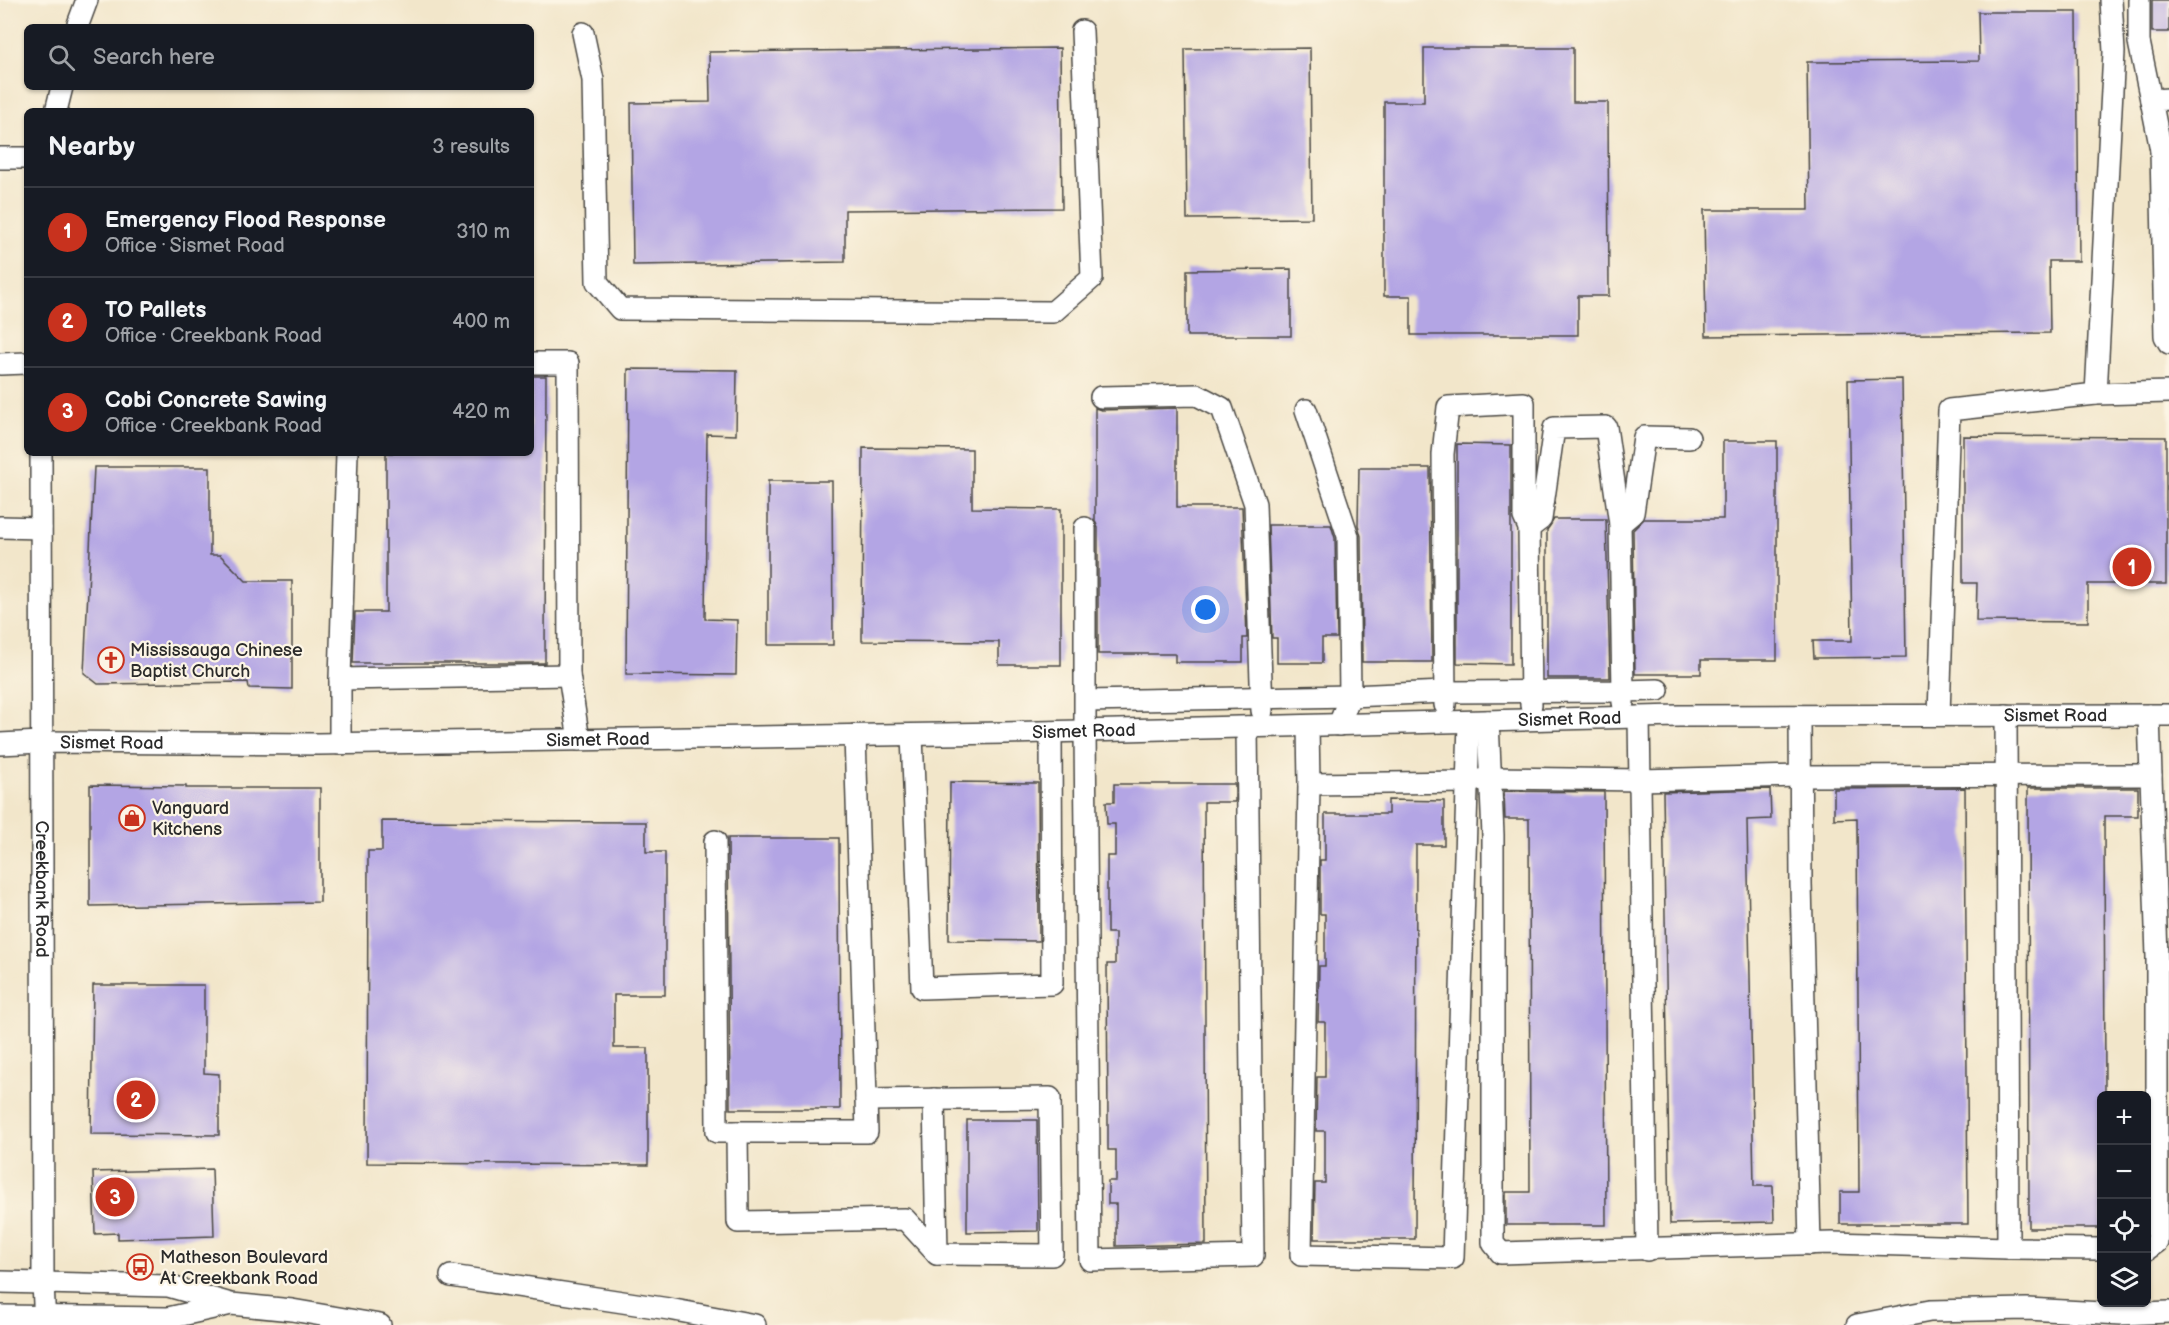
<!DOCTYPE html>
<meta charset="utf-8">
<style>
:root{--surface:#171b24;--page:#242831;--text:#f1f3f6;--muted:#9ea1a6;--line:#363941;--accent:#c8321e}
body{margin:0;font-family:"Balsamiq Sans",sans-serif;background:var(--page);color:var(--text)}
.controls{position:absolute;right:18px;bottom:18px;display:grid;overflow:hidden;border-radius:9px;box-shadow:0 2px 4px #0004}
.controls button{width:54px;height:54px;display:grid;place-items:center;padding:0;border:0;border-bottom:2px solid var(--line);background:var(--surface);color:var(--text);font:30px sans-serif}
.you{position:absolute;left:1206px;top:610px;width:21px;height:21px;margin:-15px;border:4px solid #fff;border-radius:50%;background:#1a73e8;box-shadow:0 0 0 9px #1a73e833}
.badge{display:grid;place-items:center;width:39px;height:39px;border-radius:50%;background:var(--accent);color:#fff;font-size:20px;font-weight:700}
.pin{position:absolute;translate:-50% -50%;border:3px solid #fff;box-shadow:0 2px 6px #0006}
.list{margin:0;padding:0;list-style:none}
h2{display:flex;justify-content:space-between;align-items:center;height:78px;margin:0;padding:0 24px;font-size:26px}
h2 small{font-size:20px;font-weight:400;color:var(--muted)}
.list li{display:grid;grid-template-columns:39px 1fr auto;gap:18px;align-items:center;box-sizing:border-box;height:90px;padding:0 24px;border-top:2px solid var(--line)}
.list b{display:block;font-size:22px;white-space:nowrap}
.list p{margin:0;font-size:20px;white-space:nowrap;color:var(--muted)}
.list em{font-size:20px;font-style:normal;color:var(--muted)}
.icon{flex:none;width:33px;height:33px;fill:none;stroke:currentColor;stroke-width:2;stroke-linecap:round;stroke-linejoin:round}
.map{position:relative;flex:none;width:2169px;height:1325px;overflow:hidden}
.search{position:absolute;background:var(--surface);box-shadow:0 2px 4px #0004;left:24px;top:24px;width:510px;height:66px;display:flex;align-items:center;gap:15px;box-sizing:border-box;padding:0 21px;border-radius:9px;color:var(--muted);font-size:22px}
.panel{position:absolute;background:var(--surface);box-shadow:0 2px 4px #0004;left:24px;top:108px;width:510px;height:348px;border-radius:9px}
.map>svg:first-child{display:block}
</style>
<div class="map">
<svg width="2169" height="1325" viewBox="0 0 2169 1325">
<rect width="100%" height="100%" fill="#fcf5e5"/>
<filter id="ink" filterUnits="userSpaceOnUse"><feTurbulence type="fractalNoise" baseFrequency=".0167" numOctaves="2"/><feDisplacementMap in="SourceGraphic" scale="12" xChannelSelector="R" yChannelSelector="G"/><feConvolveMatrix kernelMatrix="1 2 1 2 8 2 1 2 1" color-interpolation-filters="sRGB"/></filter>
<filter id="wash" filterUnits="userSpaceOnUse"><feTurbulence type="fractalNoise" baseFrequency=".008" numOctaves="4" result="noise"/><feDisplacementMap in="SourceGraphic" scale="24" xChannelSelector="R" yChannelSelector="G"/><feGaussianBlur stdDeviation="1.35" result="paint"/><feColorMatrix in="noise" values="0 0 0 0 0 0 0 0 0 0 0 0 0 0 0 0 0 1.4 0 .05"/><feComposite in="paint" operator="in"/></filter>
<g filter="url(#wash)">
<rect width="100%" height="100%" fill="#f2e6ca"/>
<g id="blocks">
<g fill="#b3a5e4">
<rect x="2152" y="0" width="17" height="32"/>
<polygon points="1978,12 2077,12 2079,261 2049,261 2050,333 1706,336 1704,210 1809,210 1807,62 1979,61"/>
<polygon points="1060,48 1062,208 845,210 845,262 633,265 631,103 710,102 709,52"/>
<polygon points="1310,48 1312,218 1187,219 1185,49"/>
<polygon points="1424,48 1573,48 1573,102 1608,102 1609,296 1578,296 1578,335 1411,335 1411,296 1384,296 1384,102 1424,102"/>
<polygon points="1291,269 1291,336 1187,336 1187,270"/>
<polygon points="628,369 737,370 736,435 707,434 705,619 737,620 736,675 626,674"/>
<polygon points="531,376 546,376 545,663 353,663 355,612 386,612 386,453 531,453"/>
<polygon points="1902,379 1906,657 1814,658 1813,641 1852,641 1848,380"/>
<polygon points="1095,408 1101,410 1177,408 1177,507 1242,507 1247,638 1243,638 1243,662 1175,662 1175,654 1098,654 1098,528 1095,521"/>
<polygon points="1963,436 2166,437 2166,584 2088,584 2088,622 1976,621 1977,583 1963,583"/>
<polygon points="1723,441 1777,441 1777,660 1701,660 1701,674 1635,674 1633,530 1644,519 1723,519"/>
<polygon points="1457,444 1511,445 1511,664 1457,663"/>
<polygon points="863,448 972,449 972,508 1061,509 1061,665 999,665 999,642 862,641"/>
<polygon points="94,467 210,467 210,555 220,555 246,581 292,581 292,689 249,688 248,682 98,684 84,673"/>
<polygon points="1359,468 1430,468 1432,662 1362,662 1361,536 1358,525"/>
<polygon points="768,481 832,481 833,645 768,645"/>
<polygon points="1554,519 1606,519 1610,678 1547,678 1547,530"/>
<polygon points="1268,525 1331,525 1335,538 1337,638 1322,638 1322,663 1277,663 1277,638 1272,638"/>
<polygon points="950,782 1038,783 1039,941 949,940"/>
<polygon points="1114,784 1235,784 1235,802 1204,802 1206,1244 1116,1246 1116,1204 1108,1204 1108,1181 1116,1181 1116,1150 1108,1150 1108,1124 1107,964 1115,964 1115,933 1107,933 1107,856 1115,856 1115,824 1107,824 1106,802 1114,802"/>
<polygon points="90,785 186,786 186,788 320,788 320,902 90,906"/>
<polygon points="1965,788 1968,1224 1840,1224 1840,1192 1859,1192 1857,818 1834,819 1834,789"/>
<polygon points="2028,788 2138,788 2138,816 2104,816 2105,1095 2102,1095 2102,1228 2029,1228"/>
<polygon points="1770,789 1771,819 1747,820 1754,1186 1773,1186 1774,1222 1670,1224 1663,792"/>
<polygon points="1504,791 1604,792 1606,1225 1506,1225 1506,1192 1530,1192 1529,819 1505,819"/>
<polygon points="1388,800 1444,801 1444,845 1416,845 1415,1239 1314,1239 1315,1183 1325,1183 1325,1131 1316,1131 1317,1077 1325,1077 1325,1022 1318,1022 1319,966 1325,966 1325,914 1320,914 1320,860 1325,860 1325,814 1388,814"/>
<polygon points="382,821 646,822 646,852 665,852 665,995 614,995 614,1048 648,1048 648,1165 367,1163 368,851 382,851"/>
<polygon points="728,838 839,838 840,1109 730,1109"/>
<polygon points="93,985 204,985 204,1073 219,1074 219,1135 91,1134"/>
<polygon points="967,1120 1037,1120 1038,1231 967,1232"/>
<polygon points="212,1169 214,1236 118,1239 118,1233 95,1234 93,1172"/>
</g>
</g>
</g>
<g filter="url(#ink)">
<use href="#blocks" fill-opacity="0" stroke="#494743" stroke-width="1.5"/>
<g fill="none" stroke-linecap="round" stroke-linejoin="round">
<g stroke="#494743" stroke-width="24">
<g id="minor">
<polyline points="2139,0 2139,42 2151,100"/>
<polyline points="77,27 87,0"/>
<polyline points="583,33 593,80 597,282 620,309 1053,312 1092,278 1082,31"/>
<polyline points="56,111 62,87"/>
<polyline points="2169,148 2161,150 2165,336 2169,343"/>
<polyline points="2161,150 2151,100 2169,99"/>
<polyline points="0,158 27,158"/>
<polyline points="531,363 568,363 569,675 579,740"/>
<polyline points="0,364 27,363"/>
<polyline points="2096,394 2169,392"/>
<polyline points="1101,397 1197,395 1222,408 1255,504 1262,711"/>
<path id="s1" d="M41,453L43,1283L45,1325"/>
<polyline points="1620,524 1633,513 1644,437 1689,438"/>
<polyline points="0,527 41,528"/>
<polyline points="1085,528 1085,731 1090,1260 1253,1256 1247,727"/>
<polyline points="340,679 569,675"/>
<polyline points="1086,701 1350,696 1348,536 1306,410"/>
<polyline points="1623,703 1623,691 1658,690"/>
<polyline points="1445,705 1443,454 1448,407 1524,403 1524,517 1529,528 1531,705"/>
<polyline points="1939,715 1949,410 2096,394 2114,52 2111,0"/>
<polyline points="1800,716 1801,884 1810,1244"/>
<polyline points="1639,717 1647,1250"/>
<polyline points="1488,721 1493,835 1493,1243 1501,1253 1832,1243 2008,1248 2006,715"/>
<polyline points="1339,725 1350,696 1445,692 1623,691 1620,524 1606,427 1554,428 1541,519 1529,528"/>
<polyline points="1308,726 1309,784 1301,1255 1453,1258 1469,722"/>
<polyline points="912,735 922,988 1052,984 1051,732"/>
<path id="s2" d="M0,744L41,742L318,744L1004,733L1679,716L2169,715"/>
<polyline points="340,744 340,679 347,453"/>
<polyline points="1309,784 1467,782 1490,778 1640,780 1800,776 2151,775"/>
<polyline points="715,841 717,1132 867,1132 855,735"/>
<polyline points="934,1099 937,1254"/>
<polyline points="737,1132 738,1222 905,1219 937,1254 1052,1255 1050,1098 866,1100"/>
<polyline points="2008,1248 2102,1249"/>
<polyline points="2146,1250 2157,1242 2157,957 2149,715"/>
<polyline points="451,1276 669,1309 755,1325"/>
<polyline points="0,1282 168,1286 231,1304 292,1310 380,1325"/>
<polyline points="0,1316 168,1318 227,1305"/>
<polyline points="1857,1325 1930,1311 2027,1309 2121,1314 2169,1312"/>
</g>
</g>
<use href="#minor" stroke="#fff" stroke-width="21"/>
</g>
</g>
<defs>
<g id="church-ring" transform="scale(1.35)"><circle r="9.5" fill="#fcf5e5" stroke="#c8321e" stroke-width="1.5"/><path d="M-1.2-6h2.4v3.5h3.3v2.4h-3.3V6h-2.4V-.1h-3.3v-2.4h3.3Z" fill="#c8321e"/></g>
<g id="shop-ring" transform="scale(1.35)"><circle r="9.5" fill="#fcf5e5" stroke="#c8321e" stroke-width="1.5"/><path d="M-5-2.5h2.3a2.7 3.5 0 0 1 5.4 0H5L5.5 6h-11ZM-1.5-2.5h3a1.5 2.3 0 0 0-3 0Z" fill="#c8321e"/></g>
<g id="bus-ring" transform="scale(1.35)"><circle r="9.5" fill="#fcf5e5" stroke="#c8321e" stroke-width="1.5"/><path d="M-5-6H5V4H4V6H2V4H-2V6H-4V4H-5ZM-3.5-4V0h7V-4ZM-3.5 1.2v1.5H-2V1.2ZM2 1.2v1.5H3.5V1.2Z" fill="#c8321e"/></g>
</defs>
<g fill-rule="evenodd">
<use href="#church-ring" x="111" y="660"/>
<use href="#shop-ring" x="132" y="818"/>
<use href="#bus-ring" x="140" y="1267"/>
</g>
<g text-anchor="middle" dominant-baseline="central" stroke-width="4.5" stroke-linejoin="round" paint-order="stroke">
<g font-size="18" fill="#2b2b2b" stroke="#fcf5e5" text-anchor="start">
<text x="130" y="650">Mississauga Chinese<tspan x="130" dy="21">Baptist Church</tspan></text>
<text x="152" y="808">Vanguard<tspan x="152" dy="21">Kitchens</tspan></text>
<text x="160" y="1257">Matheson Boulevard<tspan x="160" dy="21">At Creekbank Road</tspan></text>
</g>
<g font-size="18" fill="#2b2b2b" stroke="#fcf5e5">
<text stroke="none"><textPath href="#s2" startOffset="2056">Sismet Road</textPath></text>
<text stroke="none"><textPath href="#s2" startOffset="1570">Sismet Road</textPath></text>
<text stroke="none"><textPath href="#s2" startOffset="1084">Sismet Road</textPath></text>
<text stroke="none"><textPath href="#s2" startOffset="598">Sismet Road</textPath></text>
<text stroke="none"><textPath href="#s2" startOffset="112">Sismet Road</textPath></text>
<text stroke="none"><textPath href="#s1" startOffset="436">Creekbank Road</textPath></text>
</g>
</g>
</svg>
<div class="controls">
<button>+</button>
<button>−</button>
<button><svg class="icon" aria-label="locate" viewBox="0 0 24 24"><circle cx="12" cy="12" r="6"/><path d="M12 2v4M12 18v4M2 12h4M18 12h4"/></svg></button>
<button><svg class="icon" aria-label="layers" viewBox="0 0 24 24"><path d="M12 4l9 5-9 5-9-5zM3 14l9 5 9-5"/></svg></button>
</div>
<div class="you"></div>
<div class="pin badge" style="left:2132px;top:567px">1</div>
<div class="pin badge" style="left:136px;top:1100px">2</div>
<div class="pin badge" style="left:115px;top:1197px">3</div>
<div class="search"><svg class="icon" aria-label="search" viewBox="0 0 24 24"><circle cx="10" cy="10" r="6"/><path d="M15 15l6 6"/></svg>Search here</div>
<section class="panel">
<h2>Nearby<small>3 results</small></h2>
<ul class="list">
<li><span class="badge">1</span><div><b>Emergency Flood Response</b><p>Office · Sismet Road</p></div><em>310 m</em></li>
<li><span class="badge">2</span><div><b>TO Pallets</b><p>Office · Creekbank Road</p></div><em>400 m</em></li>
<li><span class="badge">3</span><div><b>Cobi Concrete Sawing</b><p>Office · Creekbank Road</p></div><em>420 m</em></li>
</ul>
</section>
</div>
